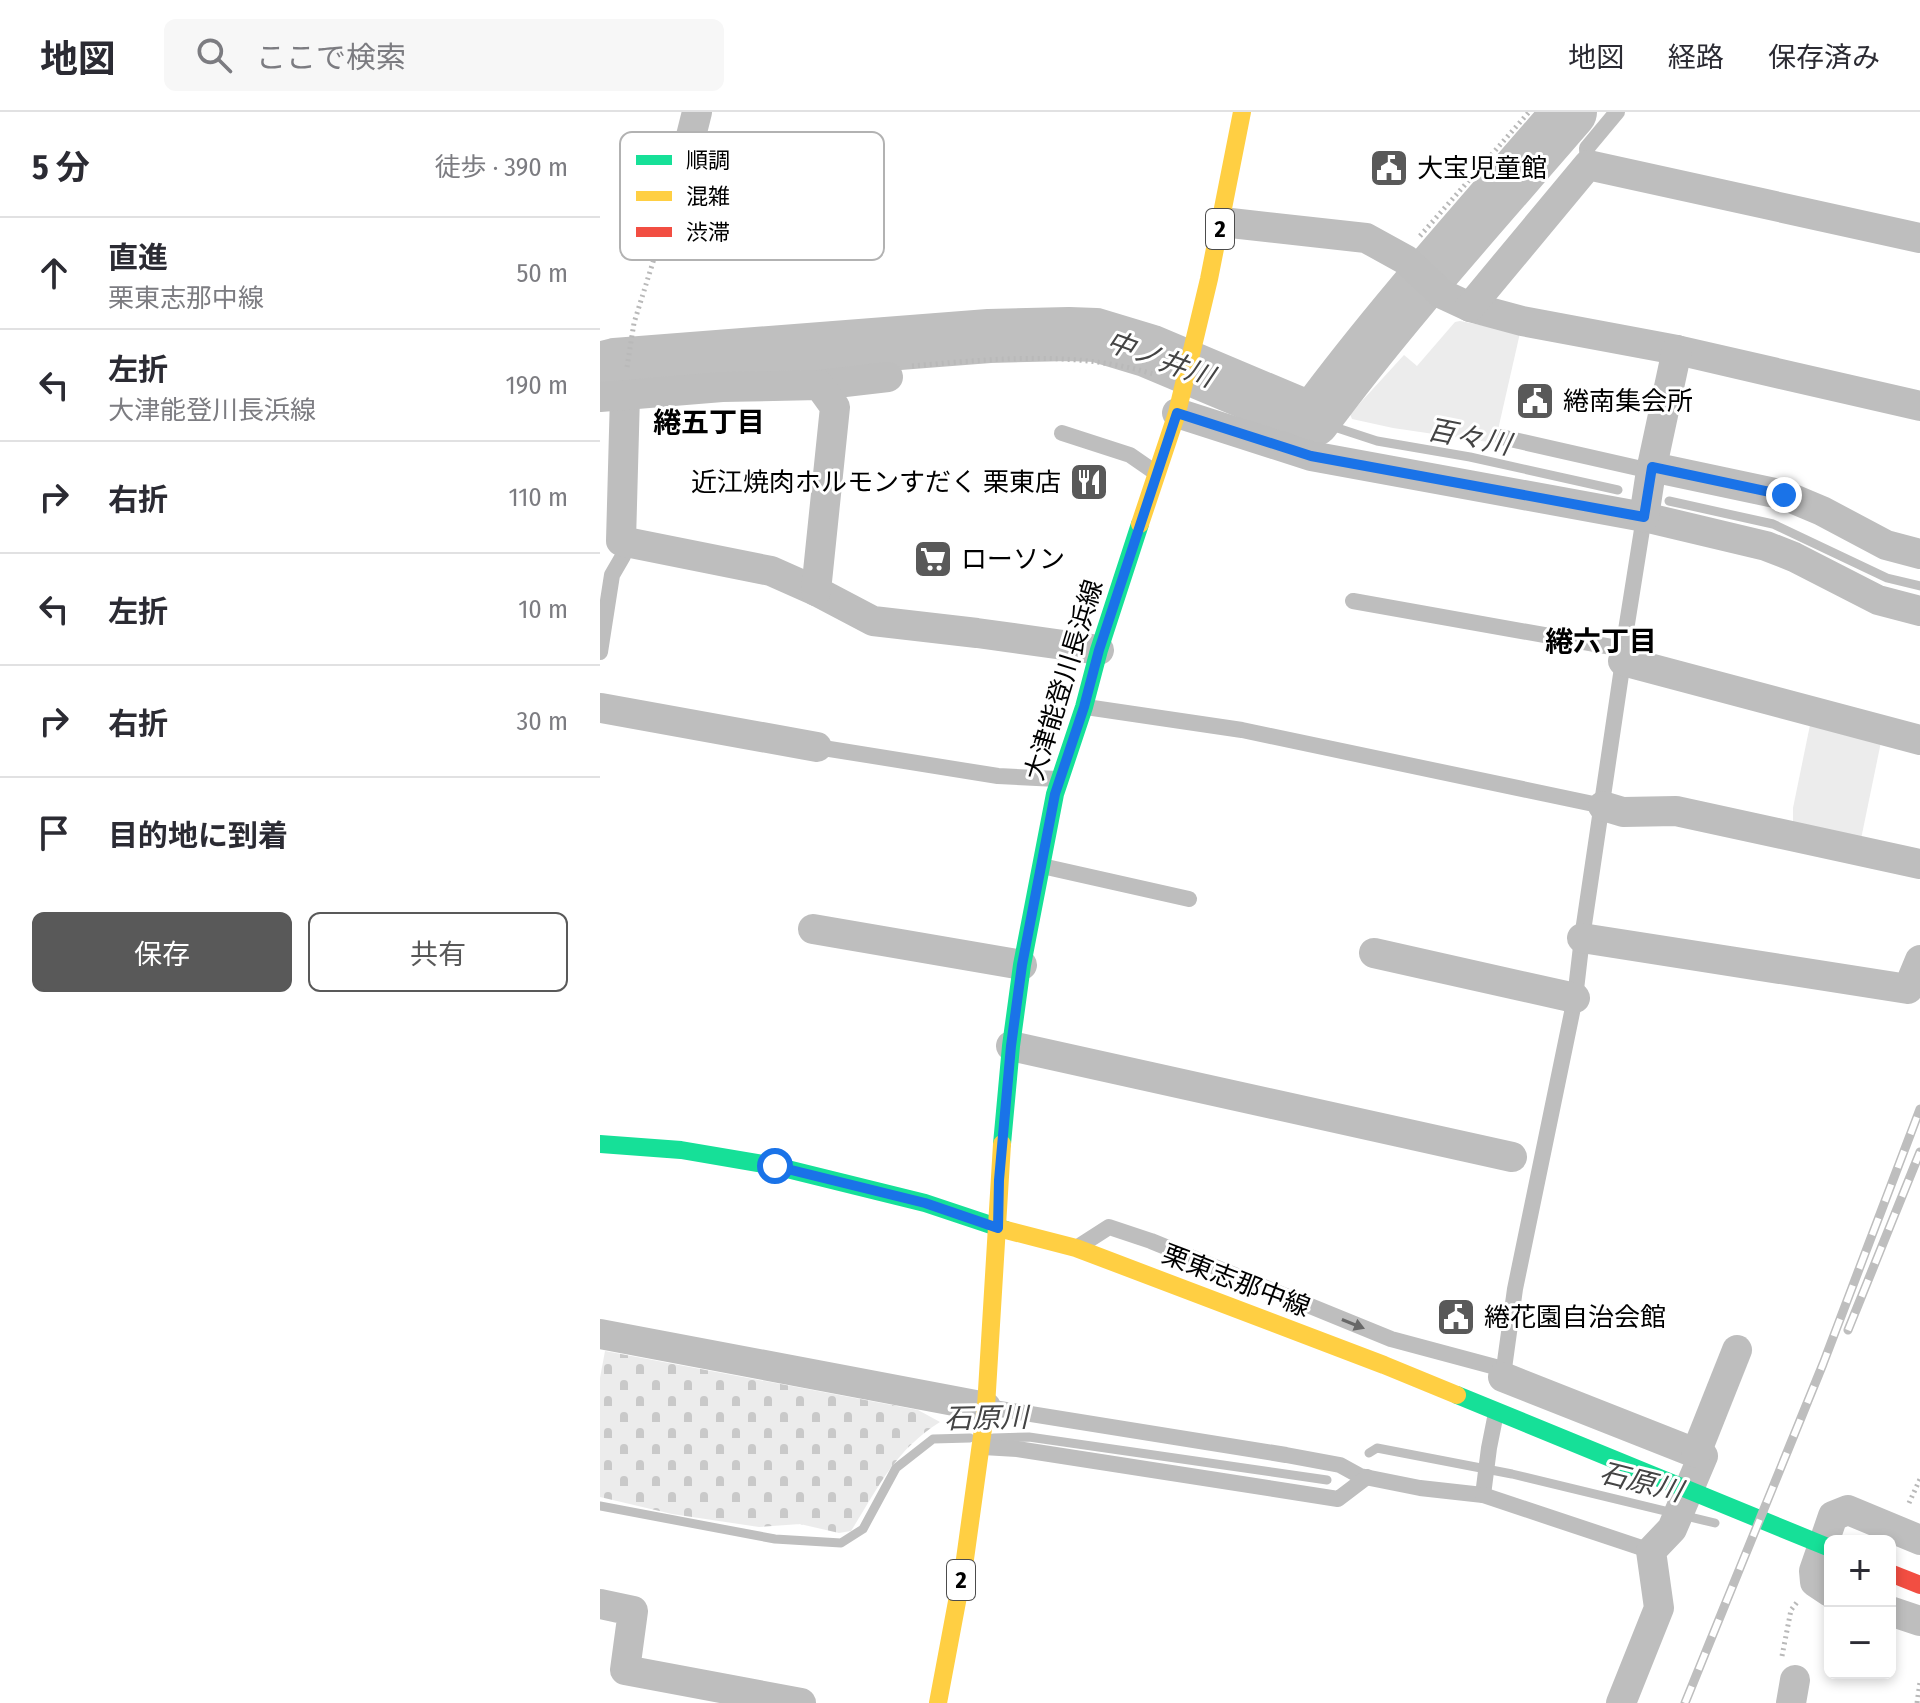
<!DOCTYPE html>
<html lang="ja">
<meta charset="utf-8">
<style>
:root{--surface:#fff;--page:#f7f7f7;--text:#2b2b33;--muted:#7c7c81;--line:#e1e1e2;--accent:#595959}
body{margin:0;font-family:"Fira Sans Condensed","Noto Sans JP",sans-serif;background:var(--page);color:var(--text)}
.controls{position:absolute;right:24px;bottom:24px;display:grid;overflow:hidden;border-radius:12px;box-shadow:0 4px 12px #0003}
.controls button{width:72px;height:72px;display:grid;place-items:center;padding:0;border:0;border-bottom:2px solid var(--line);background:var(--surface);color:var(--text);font:40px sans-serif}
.stop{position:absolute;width:24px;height:24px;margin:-18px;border:6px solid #1a73e8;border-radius:50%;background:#fff}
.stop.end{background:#1a73e8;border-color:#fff;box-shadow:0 2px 8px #0008}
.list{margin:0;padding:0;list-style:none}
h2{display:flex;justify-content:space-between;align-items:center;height:104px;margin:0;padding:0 32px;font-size:34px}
h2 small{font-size:26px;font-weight:400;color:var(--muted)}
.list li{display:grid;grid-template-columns:52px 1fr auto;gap:24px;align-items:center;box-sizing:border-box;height:112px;padding:0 32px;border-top:2px solid var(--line)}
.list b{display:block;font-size:30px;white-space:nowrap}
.list p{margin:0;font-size:26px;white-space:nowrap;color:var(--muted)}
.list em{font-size:26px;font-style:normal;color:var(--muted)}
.actions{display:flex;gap:16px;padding:24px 32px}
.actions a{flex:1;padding:18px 0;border:2px solid var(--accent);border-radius:12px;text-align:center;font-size:28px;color:var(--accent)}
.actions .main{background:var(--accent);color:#fff}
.icon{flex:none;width:44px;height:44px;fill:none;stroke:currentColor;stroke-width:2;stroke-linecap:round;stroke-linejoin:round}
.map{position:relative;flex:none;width:1320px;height:1591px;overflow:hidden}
header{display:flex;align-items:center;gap:48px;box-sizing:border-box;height:112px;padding:0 40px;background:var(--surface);border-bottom:2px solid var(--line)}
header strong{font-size:38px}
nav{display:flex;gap:44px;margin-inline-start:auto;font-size:28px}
.search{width:560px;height:72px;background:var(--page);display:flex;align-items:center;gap:20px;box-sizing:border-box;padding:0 28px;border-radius:12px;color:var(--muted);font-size:30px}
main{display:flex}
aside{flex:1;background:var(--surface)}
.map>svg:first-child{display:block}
</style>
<header>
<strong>地図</strong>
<div class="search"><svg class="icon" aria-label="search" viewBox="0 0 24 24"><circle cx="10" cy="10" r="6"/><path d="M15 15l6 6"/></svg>ここで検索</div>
<nav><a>地図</a><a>経路</a><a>保存済み</a></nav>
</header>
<main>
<aside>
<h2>5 分<small>徒歩 · 390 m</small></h2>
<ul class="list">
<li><svg class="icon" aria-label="ahead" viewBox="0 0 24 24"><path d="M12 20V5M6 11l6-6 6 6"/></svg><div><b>直進</b><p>栗東志那中線</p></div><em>50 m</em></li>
<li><svg class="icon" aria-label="left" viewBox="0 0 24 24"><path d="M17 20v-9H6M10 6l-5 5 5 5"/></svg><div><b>左折</b><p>大津能登川長浜線</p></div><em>190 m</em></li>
<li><svg class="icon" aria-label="right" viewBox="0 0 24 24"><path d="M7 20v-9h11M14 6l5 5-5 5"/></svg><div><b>右折</b></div><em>110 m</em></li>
<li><svg class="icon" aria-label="left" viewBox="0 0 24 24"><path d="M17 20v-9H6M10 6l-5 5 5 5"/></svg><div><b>左折</b></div><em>10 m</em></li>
<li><svg class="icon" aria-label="right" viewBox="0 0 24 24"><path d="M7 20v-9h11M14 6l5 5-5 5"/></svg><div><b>右折</b></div><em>30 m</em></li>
<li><svg class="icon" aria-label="arrive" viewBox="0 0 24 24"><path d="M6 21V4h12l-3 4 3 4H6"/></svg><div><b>目的地に到着</b></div></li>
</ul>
<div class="actions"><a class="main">保存</a><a>共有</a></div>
</aside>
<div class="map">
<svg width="1320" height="1591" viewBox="0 0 1320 1591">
<defs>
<pattern id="cemetery-stones" width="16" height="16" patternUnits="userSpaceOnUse" patternTransform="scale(2)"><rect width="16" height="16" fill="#ececec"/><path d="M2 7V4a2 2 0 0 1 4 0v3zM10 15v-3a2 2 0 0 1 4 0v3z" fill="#c9c9c9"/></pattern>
</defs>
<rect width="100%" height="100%" fill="#fff"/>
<path fill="url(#cemetery-stones)" d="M5,1239L318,1298L340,1310C294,1339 279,1375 251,1419L239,1421L200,1412L159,1415L72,1402L0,1385V1266Z"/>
<g fill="#ececec">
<polygon points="860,209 920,221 895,331 793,316 752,307 750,302 804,243 817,254 855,210"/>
<polygon points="1210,613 1281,630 1261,727 1193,715 1193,696"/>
</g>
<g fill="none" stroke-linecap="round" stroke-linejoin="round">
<g stroke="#bfbfbf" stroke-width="9">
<polyline points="713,308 777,329 870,345 1018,378"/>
<polyline points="1069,389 1173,412 1287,466 1320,474"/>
<polyline points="393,1326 429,1325 727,1368"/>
<polyline points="769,1341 777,1336 912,1362 1115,1411"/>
<polyline points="0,1394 175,1427 241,1431 263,1417 296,1356 333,1327 370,1326"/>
</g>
<path stroke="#bfbfbf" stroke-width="54" d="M0,257L15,253L389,224L469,222L496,223L549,239L713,308C792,201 883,101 970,0"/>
<g stroke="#b9b9b9" stroke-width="5" stroke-dasharray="2 4" stroke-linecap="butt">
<polyline points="820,124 929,0"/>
<path d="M312,254C391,247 476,238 553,262"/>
<polyline points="27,255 34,211 76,76"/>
<polyline points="1309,1391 1320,1367"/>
<polyline points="1182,1544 1191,1498 1198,1489"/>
<polyline points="1317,1591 1320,1570"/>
</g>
<g stroke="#bebebe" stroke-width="16">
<polyline points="988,53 987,36 1017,0"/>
<polyline points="462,321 530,343 556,361"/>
<polyline points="901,325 1051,359"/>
<polyline points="753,489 1023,537"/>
<polyline points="0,540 12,463 23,444 21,429"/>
<polyline points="486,595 642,618 1003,694"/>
<polyline points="217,635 398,664 457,667"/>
<polyline points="442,754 589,787"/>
<polyline points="481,1133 509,1115 551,1129 791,1227 903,1257"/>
<polyline points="902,1271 915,1177 975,886 982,826 1023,549 1023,537 1044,405"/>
<polyline points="387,1295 686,1343 740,1353 760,1364 820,1376 883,1383 889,1336 896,1301"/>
<polyline points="383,1335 417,1337 738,1387 767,1365"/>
<polyline points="883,1383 1051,1439"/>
</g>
<g stroke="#bebebe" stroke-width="30">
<polyline points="84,52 97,0"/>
<polyline points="622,110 766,126 806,148 842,182 870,195 922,209 1077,238 1320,294"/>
<polyline points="870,195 988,53 1320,126"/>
<polyline points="219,273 288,265"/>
<polyline points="25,283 21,429 171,459 216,479 273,509 377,521 499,538"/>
<polyline points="0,285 122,275 219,273 235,295 216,479"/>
<polyline points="577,301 711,344 1044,405 1166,434 1194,445 1278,488 1320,499"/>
<polyline points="1052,355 1184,383 1222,399 1286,433 1320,442"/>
<polyline points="1044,405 1051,359 1077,238"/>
<polyline points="1023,549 1320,628"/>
<polyline points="1,596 217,635"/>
<polyline points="1003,694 1023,700 1076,699 1320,752"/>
<polyline points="213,817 422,853"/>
<polyline points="982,826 1308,877 1320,848"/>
<polyline points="774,841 975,886"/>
<polyline points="411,934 912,1045"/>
<polyline points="0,1222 386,1295"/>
<polyline points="903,1265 1103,1344 1072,1417 1051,1439 1059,1496 1021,1591"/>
<polyline points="1096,1341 1137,1238"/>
<polyline points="1230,1480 1215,1470 1214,1459 1233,1404 1248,1398 1320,1428"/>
<polyline points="0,1492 33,1499 25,1558 201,1591"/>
<polyline points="1290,1499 1320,1509"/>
<polyline points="1191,1591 1195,1568"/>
</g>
<g stroke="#16e098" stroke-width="18">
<polyline points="0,1032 81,1038 175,1054 325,1091 406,1118"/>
<polyline points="402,1032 411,934 422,853 455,682 484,595 499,538 540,412"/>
<polyline points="857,1283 1230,1436"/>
</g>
<g stroke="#ffcf43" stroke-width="18">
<polyline points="540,412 577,301 609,167 642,0"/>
<polyline points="406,1118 476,1136 784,1253 857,1283"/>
<polyline points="338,1591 365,1447 386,1295 402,1032"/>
</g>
<polyline stroke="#f24e42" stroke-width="18" points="1290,1461 1320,1473"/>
<g stroke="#bebebe" stroke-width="9">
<g id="rail">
<polyline points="1248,1218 1320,1040"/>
<polyline points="1085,1591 1223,1252 1320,997"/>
</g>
</g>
<use href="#rail" stroke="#fff" stroke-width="6" stroke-dasharray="18" stroke-linecap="butt"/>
</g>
<defs><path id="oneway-solid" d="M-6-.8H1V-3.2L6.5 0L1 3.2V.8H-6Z" transform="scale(2)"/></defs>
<use fill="#686868" href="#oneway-solid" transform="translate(753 1212) rotate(22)"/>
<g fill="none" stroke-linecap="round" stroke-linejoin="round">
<polyline stroke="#1a73e8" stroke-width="10" points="175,1054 325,1091 398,1116 399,1068 411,934 422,853 455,682 484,595 499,538 577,301 711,344 1044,405 1052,355 1184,383"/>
</g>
<defs>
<g id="civic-square" transform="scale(2)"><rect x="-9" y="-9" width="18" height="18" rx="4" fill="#595959" stroke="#fff"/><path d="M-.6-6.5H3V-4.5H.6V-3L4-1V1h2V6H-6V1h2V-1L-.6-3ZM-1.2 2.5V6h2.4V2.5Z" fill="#fff"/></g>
<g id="restaurant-square" transform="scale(2)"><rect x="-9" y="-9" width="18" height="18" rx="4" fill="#595959" stroke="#fff"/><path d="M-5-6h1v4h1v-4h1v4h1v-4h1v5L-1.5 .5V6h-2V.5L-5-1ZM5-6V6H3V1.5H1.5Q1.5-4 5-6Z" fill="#fff"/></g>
<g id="supermarket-square" transform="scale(2)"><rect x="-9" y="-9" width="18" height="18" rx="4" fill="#595959" stroke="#fff"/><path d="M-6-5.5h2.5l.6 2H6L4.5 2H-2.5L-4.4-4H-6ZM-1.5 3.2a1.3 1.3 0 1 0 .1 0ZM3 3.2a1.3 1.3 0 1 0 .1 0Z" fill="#fff"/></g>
</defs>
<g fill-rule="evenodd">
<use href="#civic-square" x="789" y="56"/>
<use href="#civic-square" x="935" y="289"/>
<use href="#restaurant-square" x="489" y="370"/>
<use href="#supermarket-square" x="333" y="447"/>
<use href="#civic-square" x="856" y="1205"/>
</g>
<g text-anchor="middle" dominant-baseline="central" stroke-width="6" stroke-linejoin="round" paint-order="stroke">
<g fill="#fff" stroke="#4c4c4c" stroke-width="2">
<rect x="606" y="97" width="28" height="40" rx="6"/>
<rect x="347" y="1448" width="28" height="40" rx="6"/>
</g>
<g font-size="24" font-weight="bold" fill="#000">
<text x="620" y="117">2</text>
<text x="361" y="1468">2</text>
</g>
<g font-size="26" fill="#000" stroke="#fff" text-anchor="start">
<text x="817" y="56">大宝児童館</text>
<text x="963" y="289">綣南集会所</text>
<text x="461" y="370" text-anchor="end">近江焼肉ホルモンすだく 栗東店</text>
<text x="361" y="447">ローソン</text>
<text x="884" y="1205">綣花園自治会館</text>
</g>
<g font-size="26" fill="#000" stroke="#fff">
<text transform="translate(464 568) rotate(-73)">大津能登川長浜線</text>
<text transform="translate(636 1169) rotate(21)">栗東志那中線</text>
</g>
<g font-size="28" font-style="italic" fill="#444" stroke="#fff">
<text transform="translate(560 247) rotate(20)">中ノ井川</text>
<text transform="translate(869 325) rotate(11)">百々川</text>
<text transform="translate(386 1306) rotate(-1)">石原川</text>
<text transform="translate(1041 1370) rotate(14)">石原川</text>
</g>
<g font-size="28" font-weight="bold" fill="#000" stroke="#fff">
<text x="109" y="310">綣五丁目</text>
<text x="1001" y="529">綣六丁目</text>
</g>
</g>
<rect x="20" y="20" width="264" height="128" rx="12" fill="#fff" stroke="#b2b2b2" stroke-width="2"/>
<rect x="36" y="43" width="36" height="10" fill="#16e098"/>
<rect x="36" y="79" width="36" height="10" fill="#ffcf43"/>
<rect x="36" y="115" width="36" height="10" fill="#f24e42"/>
<g font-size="22" fill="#000">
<text x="86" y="56">順調</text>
<text x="86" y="92">混雑</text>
<text x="86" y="128">渋滞</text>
</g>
</svg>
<div class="controls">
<button>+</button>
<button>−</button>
</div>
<div class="stop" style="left:175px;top:1054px"></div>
<div class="stop end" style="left:1184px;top:383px"></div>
</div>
</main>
